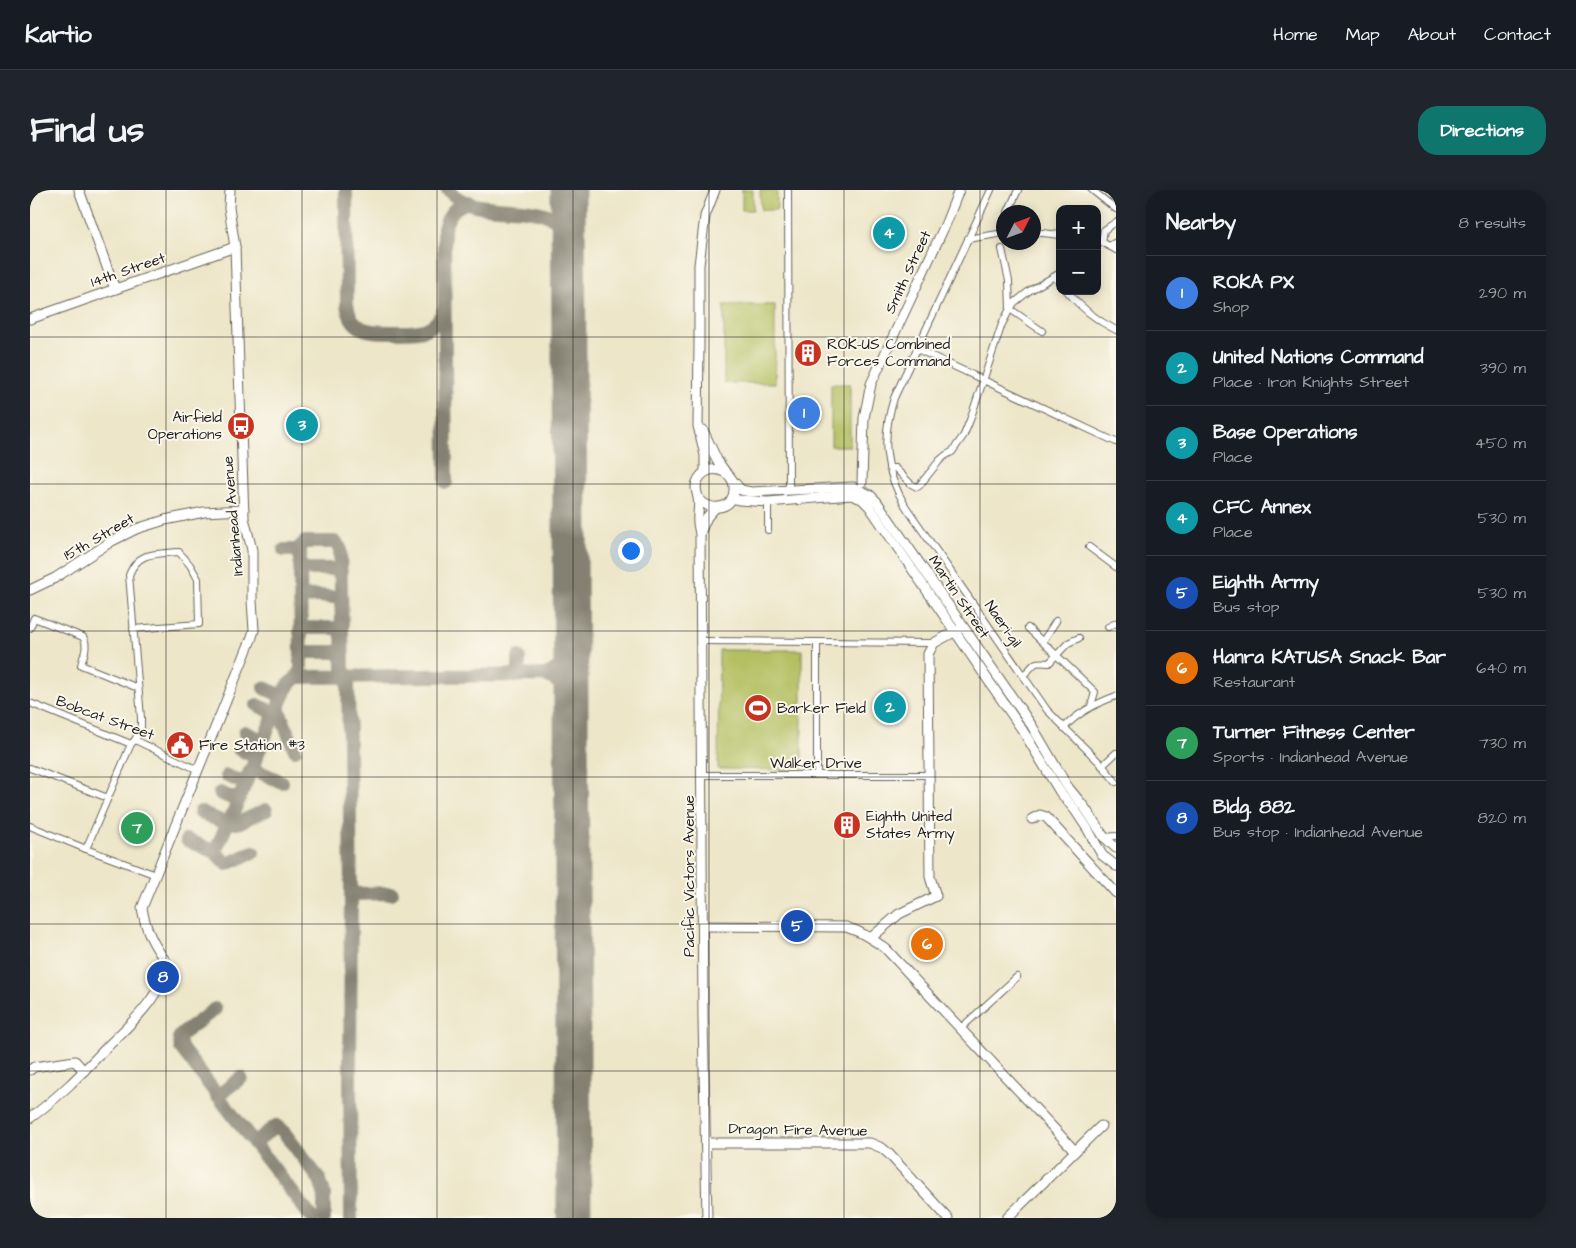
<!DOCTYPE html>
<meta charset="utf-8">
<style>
:root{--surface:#171b24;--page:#20242c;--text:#f1f3f6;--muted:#9ea1a6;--line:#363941;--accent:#0f766e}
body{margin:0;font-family:"Architects Daughter",sans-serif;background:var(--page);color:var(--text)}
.controls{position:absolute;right:15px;top:15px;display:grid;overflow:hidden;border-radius:10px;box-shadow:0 2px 12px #0003}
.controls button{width:45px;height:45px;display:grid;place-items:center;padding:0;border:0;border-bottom:1px solid var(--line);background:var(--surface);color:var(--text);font:25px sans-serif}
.compass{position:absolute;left:966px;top:15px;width:45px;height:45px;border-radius:50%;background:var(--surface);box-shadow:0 2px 12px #0003;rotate:48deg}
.you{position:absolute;left:600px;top:360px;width:18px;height:18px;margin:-12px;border:4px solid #fff;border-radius:50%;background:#1a73e8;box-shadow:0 0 0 8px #1a73e833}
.badge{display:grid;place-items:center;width:32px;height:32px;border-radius:50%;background:var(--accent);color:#fff;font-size:16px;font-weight:700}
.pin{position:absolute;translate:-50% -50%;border:2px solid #fff;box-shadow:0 1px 5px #0006}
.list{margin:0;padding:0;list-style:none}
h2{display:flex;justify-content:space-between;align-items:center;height:65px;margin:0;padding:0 20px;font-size:21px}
h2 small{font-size:16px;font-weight:400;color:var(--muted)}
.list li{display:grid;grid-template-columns:32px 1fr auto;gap:15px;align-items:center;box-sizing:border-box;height:75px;padding:0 20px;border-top:1px solid var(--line)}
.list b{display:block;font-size:19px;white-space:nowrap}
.list p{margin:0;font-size:16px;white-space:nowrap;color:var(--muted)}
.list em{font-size:16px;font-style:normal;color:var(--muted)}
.map{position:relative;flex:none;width:1086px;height:1028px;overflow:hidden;border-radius:20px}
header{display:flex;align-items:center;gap:30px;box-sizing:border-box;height:70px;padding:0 25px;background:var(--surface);border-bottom:1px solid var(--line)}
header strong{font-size:24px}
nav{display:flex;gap:28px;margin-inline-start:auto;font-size:18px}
.intro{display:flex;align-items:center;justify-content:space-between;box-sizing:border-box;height:120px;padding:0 30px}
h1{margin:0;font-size:35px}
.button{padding:12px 22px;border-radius:20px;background:var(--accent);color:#fff;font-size:18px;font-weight:700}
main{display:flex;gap:30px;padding:0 30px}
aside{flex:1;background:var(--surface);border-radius:20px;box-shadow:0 2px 12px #0003}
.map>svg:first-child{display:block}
</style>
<header>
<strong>Kartio</strong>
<nav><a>Home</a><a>Map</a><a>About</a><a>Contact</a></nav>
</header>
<div class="intro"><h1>Find us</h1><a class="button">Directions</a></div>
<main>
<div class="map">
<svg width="1086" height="1028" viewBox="0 0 1086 1028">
<rect width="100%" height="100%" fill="#fbf7ec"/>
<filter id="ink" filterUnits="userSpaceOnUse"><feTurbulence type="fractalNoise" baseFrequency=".02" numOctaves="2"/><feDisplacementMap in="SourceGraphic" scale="10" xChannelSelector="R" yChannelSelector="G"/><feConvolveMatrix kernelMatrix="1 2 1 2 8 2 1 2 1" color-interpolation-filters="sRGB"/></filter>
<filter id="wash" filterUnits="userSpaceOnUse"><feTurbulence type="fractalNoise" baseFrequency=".0096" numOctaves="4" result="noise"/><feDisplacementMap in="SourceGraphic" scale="20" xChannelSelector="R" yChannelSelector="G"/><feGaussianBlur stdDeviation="1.12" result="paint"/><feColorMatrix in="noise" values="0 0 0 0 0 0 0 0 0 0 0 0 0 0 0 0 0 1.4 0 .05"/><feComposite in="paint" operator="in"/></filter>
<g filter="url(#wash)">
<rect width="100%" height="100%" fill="#ede6c9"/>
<g fill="#b3bf61" stroke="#686e3e">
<rect x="712" y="0" width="11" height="20"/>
<polygon points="730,0 747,0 747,20 731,20"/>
<rect x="694" y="115" width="51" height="78"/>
<rect x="801" y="194" width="19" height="62"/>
<polygon points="689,460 772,460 772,513 768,515 767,520 772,525 772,580 688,579"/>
</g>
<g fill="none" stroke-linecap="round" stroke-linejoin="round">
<g stroke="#848172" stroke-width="14">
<path d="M316,0L317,114C321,143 341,142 365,142C386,142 405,144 414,119"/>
<path d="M418,0C448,35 522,0 538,47"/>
<path d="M416,292L414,38C419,24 424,16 439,12"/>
<polyline points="254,360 269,360"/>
<polyline points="270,385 272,381 276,379 305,379 308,381 310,385"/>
<path d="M270,412C276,402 294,407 305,407L308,408L311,412"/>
<polyline points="270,442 275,438 305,438 310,440 312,446"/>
<polyline points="271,467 273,464 277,462 307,462 313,468"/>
<path d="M513,485C530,481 536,470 540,454"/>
<polyline points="486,486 489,481 489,467"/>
<polyline points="266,488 271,480 270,357 275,352 305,352 310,358 313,480 318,487 321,699 320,886 321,1028"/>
<polyline points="234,498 250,505 254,503"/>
<polyline points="227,515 242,522 247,520"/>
<polyline points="249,515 249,521 265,560"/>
<polyline points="215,542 230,549 235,547"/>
<polyline points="209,559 223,566 225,570"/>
<polyline points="219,583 225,580 252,592"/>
<polyline points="197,586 212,592 213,597"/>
<polyline points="190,603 204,609 209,607"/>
<path d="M236,620L208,633H205L201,628L238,539L256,499L260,493L268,487L513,485C531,489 536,501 541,517"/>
<polyline points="170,622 197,634"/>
<polyline points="201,625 185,662 197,674 223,662"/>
<polyline points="157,650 185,662"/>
<polyline points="321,709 326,704 362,703"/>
<polyline points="185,819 152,844 149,848 151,858 282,1028"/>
<polyline points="187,906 211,888"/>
<polyline points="224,953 243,938 246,936 253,941 290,990 294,1003 294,1028"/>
</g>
<polyline stroke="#848172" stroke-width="35" points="538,0 544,1028"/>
</g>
</g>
<g filter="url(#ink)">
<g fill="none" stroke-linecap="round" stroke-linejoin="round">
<g stroke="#656359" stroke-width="8">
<g id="street">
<polyline points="758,0 759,300"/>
<path d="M961,0L864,208C851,249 854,280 876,317L1017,520L1071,574L1086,592"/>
<polyline points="1062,0 1086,19"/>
<polyline points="978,22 988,0"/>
<polyline points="1004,42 1030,45"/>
<polyline points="938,49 974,43"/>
<polyline points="1067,51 1072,52 1086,60"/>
<polyline points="1072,52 1074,40 1086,32"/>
<polyline points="1079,56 1086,52"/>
<polyline points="972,59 979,91 980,119 1012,141"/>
<polyline points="1025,87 1030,93"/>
<path d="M1037,101C1050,117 1068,131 1086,140"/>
<polyline points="887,159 1086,252"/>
<polyline points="859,278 865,278 881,294 887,297 889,296 910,270 916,265 922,262 934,245 940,230 972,134 980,119 984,113 999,101 1030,83"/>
<polyline points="738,312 738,340"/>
<polyline points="1059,357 1086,377"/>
<polyline points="1078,437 1086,433"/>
<path d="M0,438L4,428L53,447C59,456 53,466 51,475L108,498"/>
<polyline points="998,438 1065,502 1061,516"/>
<path d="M103,439L169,434L168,389L160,375L149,362C126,364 108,361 99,385L111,528V537L105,550"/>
<polyline points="671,451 904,453"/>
<polyline points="1013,451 1026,431"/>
<path d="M993,485C1007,475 999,471 1019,473L1038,453L1049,448"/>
<polyline points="0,513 101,554 105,550 168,580"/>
<path d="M1034,538C1048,522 1067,513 1086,506"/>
<polyline points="1072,576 1086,563"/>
<polyline points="0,578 78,608"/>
<polyline points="673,585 899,585"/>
<polyline points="787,585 787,452"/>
<polyline points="0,636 56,659 126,685"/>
<polyline points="1074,647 1086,646"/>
<polyline points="56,659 101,554"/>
<polyline points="930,839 987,787"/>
</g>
</g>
<g stroke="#656359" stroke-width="11">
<g id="secondary">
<polyline points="49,0 85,99"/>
<polyline points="0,129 205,57"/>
<polyline points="673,240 687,270 696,283"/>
<polyline points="675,282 675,265 668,236 669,153 669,75 675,26 685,0"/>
<polyline points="704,292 711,300 721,302 823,297 840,305 847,312 1002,536 1037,596 1055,618 1074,647 1086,658"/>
<polyline points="832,292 834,228 841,194 916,33 929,0"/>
<polyline points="702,308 709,310 738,312 821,305 832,309 839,316 993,541 1030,602 1045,620 1057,638 1072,665 1086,676"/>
<path d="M669,309C681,323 705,319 704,298C704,279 677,272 668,290C664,296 667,302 668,308C670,316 667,324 668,332C668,335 669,339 670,343L673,828L677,1028"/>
<polyline points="670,343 677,327 685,318"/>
<polyline points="0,400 25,388 82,351 106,339 135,330 174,322 214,320"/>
<polyline points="1002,629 1010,625 1016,627 1086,703"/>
<path d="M674,736L816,737C832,742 843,749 856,759L1045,961"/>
<polyline points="842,747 869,724 906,706 900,687 898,464 904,453 928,440"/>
<polyline points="0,880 4,877 45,871 54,881"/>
<path d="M0,928C28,908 52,883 76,858C96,838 124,814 133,787C135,782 135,777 136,772C123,754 116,741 112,718L222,447L224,440L222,411V360L214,328L205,57L199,18L200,0"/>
<polyline points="676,953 840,953 852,958 859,964 918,1028"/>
<polyline points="977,1028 1071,936"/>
</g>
</g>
<use href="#street" stroke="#fff" stroke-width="6"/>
<use href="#secondary" stroke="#fff" stroke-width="9"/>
</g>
</g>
<path fill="none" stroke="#1c1c1c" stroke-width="1" stroke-opacity="0.55" d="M136,0V1028M272,0V1028M407,0V1028M543,0V1028M679,0V1028M814,0V1028M950,0V1028M0,147H1086M0,294H1086M0,441H1086M0,587H1086M0,734H1086M0,881H1086"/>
<defs>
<g id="building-disc" transform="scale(1.4375)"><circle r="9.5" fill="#c8321e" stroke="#fbf7ec"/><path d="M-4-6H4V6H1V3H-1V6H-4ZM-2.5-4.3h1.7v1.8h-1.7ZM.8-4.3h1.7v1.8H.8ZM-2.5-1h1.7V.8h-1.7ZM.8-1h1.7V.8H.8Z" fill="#fff"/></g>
<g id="bus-disc" transform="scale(1.4375)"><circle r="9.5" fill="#c8321e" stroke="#fbf7ec"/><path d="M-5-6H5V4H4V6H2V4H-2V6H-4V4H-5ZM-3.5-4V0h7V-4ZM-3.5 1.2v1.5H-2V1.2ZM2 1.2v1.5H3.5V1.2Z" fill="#fff"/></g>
<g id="stadium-disc" transform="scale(1.4375)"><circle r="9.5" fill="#c8321e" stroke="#fbf7ec"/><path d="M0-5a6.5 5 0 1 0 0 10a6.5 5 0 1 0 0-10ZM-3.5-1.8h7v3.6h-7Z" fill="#fff"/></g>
<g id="civic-disc" transform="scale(1.4375)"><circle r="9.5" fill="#c8321e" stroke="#fbf7ec"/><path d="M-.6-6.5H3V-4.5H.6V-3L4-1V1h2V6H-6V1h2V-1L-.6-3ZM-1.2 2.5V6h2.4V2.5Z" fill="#fff"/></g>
</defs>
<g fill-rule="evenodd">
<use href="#building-disc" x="778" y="163"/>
<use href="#bus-disc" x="211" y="236"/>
<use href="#stadium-disc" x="728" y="518"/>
<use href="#civic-disc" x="150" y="555"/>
<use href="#building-disc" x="817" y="635"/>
</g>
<g text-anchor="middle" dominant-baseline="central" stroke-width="4" stroke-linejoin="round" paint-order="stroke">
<g font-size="15" fill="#1c1c1c" stroke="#fbf7ec">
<text transform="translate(98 80) rotate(-19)">14th Street</text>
<text transform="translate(878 82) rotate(-65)">Smith Street</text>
<text transform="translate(203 326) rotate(-95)">Indianhead Avenue</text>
<text transform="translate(69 347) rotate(-30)">15th Street</text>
<text transform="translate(929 407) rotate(56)">Martin Street</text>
<text transform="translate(973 434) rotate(55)">Naeri-gil</text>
<text transform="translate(75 528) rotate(20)">Bobcat Street</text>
<text x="786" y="573">Walker Drive</text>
<text transform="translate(659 686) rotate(-90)">Pacific Victors Avenue</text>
<text transform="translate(768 940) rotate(1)">Dragon Fire Avenue</text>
</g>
<g font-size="15" fill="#1c1c1c" stroke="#fbf7ec" text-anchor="start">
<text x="797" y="154">ROK-US Combined<tspan x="797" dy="17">Forces Command</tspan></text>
<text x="192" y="227" text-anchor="end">Airfield<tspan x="192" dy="17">Operations</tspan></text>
<text x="747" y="518">Barker Field</text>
<text x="169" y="555">Fire Station #3</text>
<text x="836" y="626">Eighth United<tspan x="836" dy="17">States Army</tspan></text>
</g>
</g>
</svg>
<div class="controls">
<button>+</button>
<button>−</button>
</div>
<svg class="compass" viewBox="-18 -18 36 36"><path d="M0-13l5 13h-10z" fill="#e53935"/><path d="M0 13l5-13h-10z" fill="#9ea1a6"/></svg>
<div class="you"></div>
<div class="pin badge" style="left:774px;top:223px;background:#3f7fe0">1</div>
<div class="pin badge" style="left:860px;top:517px;background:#0f9aa8">2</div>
<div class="pin badge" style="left:272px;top:235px;background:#0f9aa8">3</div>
<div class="pin badge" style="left:859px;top:43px;background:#0f9aa8">4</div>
<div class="pin badge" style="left:767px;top:736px;background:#1a4fb4">5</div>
<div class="pin badge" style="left:897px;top:754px;background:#e8710a">6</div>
<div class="pin badge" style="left:107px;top:638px;background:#2e9e5b">7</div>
<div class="pin badge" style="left:133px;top:787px;background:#1a4fb4">8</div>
</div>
<aside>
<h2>Nearby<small>8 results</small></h2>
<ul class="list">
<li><span class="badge" style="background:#3f7fe0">1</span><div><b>ROKA PX</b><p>Shop</p></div><em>290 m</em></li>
<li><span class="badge" style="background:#0f9aa8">2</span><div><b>United Nations Command</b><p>Place · Iron Knights Street</p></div><em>390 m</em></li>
<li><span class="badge" style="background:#0f9aa8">3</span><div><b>Base Operations</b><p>Place</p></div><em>450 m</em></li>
<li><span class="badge" style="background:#0f9aa8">4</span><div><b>CFC Annex</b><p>Place</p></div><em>530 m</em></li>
<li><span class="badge" style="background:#1a4fb4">5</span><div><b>Eighth Army</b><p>Bus stop</p></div><em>530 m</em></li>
<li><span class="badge" style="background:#e8710a">6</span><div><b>Hanra KATUSA Snack Bar</b><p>Restaurant</p></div><em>640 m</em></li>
<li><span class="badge" style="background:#2e9e5b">7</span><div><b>Turner Fitness Center</b><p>Sports · Indianhead Avenue</p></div><em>730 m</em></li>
<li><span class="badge" style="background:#1a4fb4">8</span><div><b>Bldg. 882</b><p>Bus stop · Indianhead Avenue</p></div><em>820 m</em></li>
</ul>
</aside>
</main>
